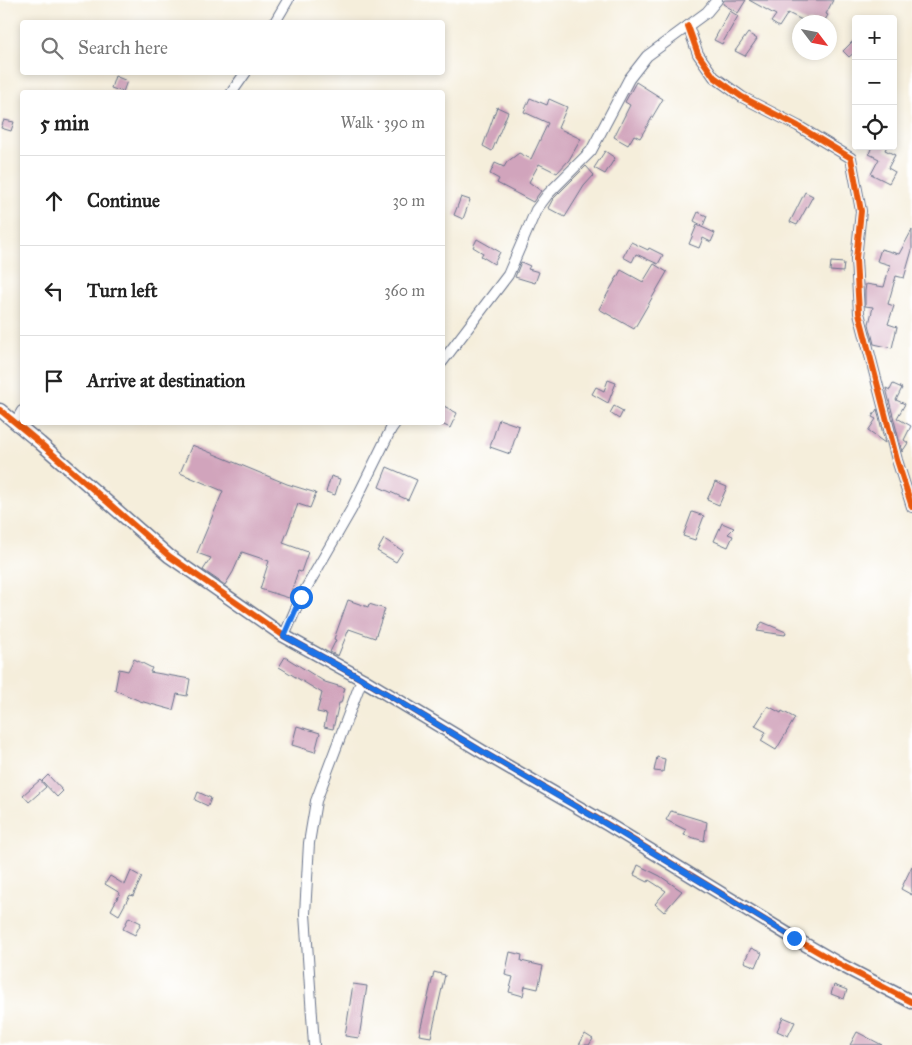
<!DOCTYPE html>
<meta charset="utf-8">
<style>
:root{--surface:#fff;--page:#f6f6f6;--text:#222;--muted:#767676;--line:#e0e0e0}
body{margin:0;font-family:"IM FELL Great Primer",serif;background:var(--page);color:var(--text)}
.controls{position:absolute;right:15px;top:15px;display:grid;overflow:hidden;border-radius:5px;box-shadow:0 2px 8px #0003}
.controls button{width:45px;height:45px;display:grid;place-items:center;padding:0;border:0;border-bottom:1px solid var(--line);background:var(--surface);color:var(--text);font:25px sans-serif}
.compass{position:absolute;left:792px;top:15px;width:45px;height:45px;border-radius:50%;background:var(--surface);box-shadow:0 2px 8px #0003;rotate:122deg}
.stop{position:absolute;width:15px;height:15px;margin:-11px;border:4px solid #1a73e8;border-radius:50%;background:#fff}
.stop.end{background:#1a73e8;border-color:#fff;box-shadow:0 1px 5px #0008}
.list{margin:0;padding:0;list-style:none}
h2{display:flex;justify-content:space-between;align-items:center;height:65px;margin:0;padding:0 20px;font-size:21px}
h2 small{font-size:16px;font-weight:400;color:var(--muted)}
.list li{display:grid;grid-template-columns:32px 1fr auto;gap:15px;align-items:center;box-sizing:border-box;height:90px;padding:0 20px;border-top:1px solid var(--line)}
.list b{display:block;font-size:19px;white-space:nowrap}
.list em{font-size:16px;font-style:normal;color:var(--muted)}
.icon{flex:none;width:28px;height:28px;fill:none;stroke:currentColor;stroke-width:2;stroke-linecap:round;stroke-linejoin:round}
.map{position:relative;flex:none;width:912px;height:1045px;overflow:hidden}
.search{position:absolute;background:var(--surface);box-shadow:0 2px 8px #0003;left:20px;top:20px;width:425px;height:55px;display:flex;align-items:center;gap:12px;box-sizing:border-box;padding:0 18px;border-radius:5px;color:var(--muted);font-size:19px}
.panel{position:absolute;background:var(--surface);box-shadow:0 2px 8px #0003;left:20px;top:90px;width:425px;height:335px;border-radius:5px}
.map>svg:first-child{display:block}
</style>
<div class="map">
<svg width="912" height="1045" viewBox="0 0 912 1045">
<rect width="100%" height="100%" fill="#fff"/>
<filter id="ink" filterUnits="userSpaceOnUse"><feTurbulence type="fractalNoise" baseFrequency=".02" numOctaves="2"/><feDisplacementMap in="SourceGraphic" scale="10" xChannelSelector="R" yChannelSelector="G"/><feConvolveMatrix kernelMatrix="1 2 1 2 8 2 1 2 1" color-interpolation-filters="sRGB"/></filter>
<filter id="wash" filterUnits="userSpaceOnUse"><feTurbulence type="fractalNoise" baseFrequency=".0096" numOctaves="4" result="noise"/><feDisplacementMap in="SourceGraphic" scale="20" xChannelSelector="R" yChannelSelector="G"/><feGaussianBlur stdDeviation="1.12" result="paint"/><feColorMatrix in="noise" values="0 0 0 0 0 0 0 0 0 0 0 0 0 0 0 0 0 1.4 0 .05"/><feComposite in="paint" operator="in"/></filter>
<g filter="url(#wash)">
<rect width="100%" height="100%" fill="#f5eedb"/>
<g id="blocks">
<g fill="#d1a4bc">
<polygon points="724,0 746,0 738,13 723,4"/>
<polygon points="749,0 833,0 826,14 828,15 824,22 806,22 788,13 779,27 771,22 776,15"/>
<polygon points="730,11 738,16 722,44 714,40"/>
<polygon points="748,33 757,39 745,56 735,51"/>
<polygon points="856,38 856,51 849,57 843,51"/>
<polygon points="115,76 127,81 123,92 111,88"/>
<polygon points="636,82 663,99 640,138 634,135 628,145 614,137 630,105 625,102"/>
<polygon points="530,98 547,105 549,99 567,107 558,128 581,139 569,160 557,173 539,164 529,182 541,191 533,202 497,183 499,179 490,174 495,163 504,167 507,162 519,153 531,159 548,123 524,112"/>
<polygon points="497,107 508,112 492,151 483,146"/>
<polygon points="4,120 14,122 11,131 1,128"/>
<polygon points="872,146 887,146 885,150 895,155 888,168 895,172 889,183 871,174 879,159 869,154"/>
<polygon points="605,151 615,158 605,174 594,168"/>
<polygon points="586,166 594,175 584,186 565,217 548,208 553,199"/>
<polygon points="805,192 813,196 797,225 790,222"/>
<polygon points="461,197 470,200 463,219 454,215"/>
<polygon points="698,212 707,216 703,226 694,221"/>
<polygon points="697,225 715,233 711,242 703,238 699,248 689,244"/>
<polygon points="912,230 912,250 904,278 896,276 888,304 894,306 888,324 897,327 892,348 874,344 869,324 873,307 865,306 865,291 866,284 884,287 890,265 877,261 881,249 899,254"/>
<polygon points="477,239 500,252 494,264 481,256 483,253 473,247"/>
<polygon points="631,242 648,250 649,248 663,255 658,264 636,254 632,262 623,257"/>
<polygon points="521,262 530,266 528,269 539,272 535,283 515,277"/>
<polygon points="831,262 844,263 843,272 830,271"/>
<polygon points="654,264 667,272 634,329 599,309 621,270 643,282"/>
<polygon points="608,380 616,383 608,403 592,394 596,387 604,391"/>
<polygon points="893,384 902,388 896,400 905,404 897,418 911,426 904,440 908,443 902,452 886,388 890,390"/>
<polygon points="442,405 457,413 450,428 442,424"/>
<polygon points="614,406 623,411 619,419 610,413"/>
<polygon points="877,409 885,443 868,431 876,419 872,417"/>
<polygon points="499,419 519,426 510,454 490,447"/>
<polygon points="192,445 287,484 316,493 310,508 298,504 283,543 308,552 301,572 298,571 289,598 260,589 269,561 242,552 233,572 225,585 203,570 211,558 197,553 223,491 180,473"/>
<polygon points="387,467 417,480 408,500 379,487"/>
<polygon points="331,476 340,479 335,495 326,492"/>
<polygon points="715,482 727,487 719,505 707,500"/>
<polygon points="692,512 704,516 695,540 683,536"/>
<polygon points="722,523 734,528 728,534 733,536 728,547 714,541"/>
<polygon points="384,539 403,551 396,562 377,551"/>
<polygon points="348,600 368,607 369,604 385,609 375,638 349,629 338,656 330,652 336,640 334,639"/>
<polygon points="762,622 786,632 785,635 757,631"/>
<polygon points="285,657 325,682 345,688 341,703 339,703 333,729 324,727 327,714 317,712 322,693 279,667"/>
<polygon points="134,659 152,668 150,672 190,679 187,696 177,694 173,710 140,701 115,690 119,669 128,671"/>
<polygon points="768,706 781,713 782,711 795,718 776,750 761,741 766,732 755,726"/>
<polygon points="297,726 320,733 315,752 292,745"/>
<polygon points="657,757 665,759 663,772 654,771"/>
<polygon points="48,775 63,791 57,797 42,781"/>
<polygon points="40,780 46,787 29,802 23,795"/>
<polygon points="198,792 211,798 208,806 195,800"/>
<polygon points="671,811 707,822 704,841 684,835 686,830 666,820"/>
<polygon points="638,865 660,876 682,891 664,912 655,904 666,891 649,880 648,882 634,875"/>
<polygon points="912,866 912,895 901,889"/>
<polygon points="131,871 142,877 133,896 130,895 119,915 111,910 120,893 105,884 110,876 125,885"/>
<polygon points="129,917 141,923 135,935 123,929"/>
<polygon points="751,948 762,953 756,967 744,962"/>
<polygon points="510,952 522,955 521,961 543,966 538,989 525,986 523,996 509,992 513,977 505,975"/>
<polygon points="434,972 445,975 431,1037 419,1035"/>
<polygon points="353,984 367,986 359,1038 345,1036"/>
<polygon points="834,985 847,990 844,999 831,994"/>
<polygon points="783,1017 795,1022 788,1036 777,1031"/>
<polygon points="857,1032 882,1045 850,1045"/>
<polygon points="585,1034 593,1039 589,1045 579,1045"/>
</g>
</g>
</g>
<g filter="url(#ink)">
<use href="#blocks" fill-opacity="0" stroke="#67728a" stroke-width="1"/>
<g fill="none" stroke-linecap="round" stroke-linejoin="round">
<g stroke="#67728a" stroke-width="12">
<g id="minor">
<polyline points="275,22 288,0"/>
<polyline points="688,26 698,54 714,77 742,97 798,126 851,158 861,211 856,259 859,313 897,460 912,507"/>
<polyline points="232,92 246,72"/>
<polyline points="442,362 508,275 536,210 548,194 591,151 629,79 647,56 707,12 717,0"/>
<polyline points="15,423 22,411"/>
<polyline points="284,636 301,597 351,510 391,429 396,422"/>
<polyline points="314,1045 305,914 309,843 316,801 362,679"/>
</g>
</g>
<g stroke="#67728a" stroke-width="15">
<polyline id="tertiary" points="0,410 40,443 169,556 284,636 362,679 488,755 607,824 794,938 839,964 912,1002"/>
</g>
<use href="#minor" stroke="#fff" stroke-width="10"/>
<use href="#tertiary" stroke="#fff" stroke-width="12"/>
<g stroke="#fff" stroke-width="9">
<g id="cycleway">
<polyline points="688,26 698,54 714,77 742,97 798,126 851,158 861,211 856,259 859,313 897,460 912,507"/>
<polyline points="0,410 40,443 169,556 284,636 362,679 488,755 607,824 794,938 839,964 912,1002"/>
</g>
</g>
<use href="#cycleway" stroke="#e8590c" stroke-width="6"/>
</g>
</g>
<g fill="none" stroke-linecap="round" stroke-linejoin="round" filter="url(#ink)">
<polyline stroke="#1a73e8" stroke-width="6" points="301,597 284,636 362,679 488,755 606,824 794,938"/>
</g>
</svg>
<div class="controls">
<button>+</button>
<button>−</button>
<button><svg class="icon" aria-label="locate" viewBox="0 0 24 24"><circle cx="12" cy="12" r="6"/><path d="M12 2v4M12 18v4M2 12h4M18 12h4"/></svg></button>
</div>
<svg class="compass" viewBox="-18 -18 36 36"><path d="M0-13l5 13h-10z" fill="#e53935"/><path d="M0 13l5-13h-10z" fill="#767676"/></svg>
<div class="stop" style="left:301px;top:597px"></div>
<div class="stop end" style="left:794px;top:938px"></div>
<div class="search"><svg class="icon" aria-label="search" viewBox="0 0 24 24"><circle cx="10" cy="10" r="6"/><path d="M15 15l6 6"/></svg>Search here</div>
<section class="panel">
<h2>5 min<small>Walk · 390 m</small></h2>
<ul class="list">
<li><svg class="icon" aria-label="ahead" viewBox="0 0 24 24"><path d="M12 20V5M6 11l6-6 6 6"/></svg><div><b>Continue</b></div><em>30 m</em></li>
<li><svg class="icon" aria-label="left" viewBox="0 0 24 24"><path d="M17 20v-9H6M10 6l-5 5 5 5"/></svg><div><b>Turn left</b></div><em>360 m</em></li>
<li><svg class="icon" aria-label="arrive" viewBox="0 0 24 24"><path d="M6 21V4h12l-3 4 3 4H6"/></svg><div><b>Arrive at destination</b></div></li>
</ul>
</section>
</div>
